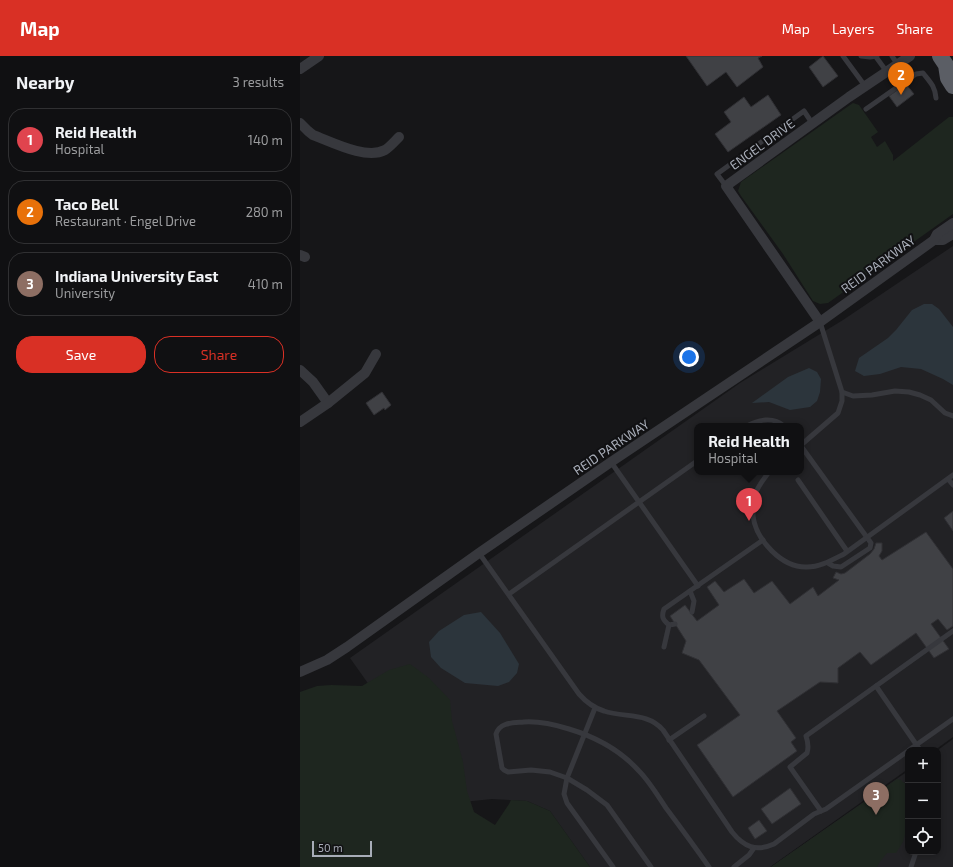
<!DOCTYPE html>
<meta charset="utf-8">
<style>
:root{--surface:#101012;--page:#1e1e20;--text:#f1f3f6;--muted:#9c9d9f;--line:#303032;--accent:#d93025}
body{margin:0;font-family:"Exo 2",sans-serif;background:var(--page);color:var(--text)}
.controls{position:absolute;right:12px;bottom:12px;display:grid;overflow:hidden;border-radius:8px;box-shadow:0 2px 6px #0003}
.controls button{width:36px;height:36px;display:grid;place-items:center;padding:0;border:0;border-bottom:1px solid var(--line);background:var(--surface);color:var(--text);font:20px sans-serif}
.scale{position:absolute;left:12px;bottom:10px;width:60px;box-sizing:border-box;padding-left:4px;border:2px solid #a8adb8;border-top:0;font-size:11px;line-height:14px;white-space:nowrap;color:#a8adb8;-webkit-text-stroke:3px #111113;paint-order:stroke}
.you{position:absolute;left:389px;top:301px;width:14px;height:14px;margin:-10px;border:3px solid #fff;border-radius:50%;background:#1a73e8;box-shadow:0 0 0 6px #1a73e833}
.badge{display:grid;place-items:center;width:26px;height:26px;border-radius:50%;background:var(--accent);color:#fff;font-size:13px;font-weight:700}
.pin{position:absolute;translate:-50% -33px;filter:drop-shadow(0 1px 2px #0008)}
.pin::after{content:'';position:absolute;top:21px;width:14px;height:12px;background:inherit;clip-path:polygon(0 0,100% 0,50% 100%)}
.popup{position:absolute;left:394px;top:367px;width:110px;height:52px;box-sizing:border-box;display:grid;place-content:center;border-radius:8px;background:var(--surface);filter:drop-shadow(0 1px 3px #0005);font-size:13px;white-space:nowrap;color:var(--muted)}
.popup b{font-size:15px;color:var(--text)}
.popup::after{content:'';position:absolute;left:50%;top:100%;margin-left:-8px;border:8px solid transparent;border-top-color:var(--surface)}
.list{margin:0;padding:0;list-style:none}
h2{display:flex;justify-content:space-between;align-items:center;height:52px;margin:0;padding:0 16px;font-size:17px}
h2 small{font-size:13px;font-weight:400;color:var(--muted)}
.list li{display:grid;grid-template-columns:26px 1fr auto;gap:12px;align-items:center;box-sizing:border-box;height:64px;margin:0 8px 8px;padding:0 8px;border:1px solid var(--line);border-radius:16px}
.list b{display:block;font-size:15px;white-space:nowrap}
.list p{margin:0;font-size:13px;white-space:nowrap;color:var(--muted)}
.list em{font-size:13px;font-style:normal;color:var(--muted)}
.actions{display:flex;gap:8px;padding:12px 16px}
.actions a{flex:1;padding:9px 0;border:1px solid var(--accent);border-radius:16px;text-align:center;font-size:14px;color:var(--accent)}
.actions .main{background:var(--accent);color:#fff}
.icon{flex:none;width:22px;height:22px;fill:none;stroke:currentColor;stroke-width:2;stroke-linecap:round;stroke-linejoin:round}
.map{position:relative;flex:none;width:653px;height:811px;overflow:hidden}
header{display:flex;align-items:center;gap:24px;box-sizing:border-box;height:56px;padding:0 20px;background:var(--accent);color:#fff}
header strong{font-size:19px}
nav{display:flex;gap:22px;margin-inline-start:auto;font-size:14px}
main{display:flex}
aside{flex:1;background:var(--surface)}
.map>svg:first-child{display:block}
</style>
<header>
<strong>Map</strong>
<nav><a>Map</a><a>Layers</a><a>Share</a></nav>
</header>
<main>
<aside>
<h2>Nearby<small>3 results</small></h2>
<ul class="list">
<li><span class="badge" style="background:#e0444e">1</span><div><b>Reid Health</b><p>Hospital</p></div><em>140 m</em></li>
<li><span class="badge" style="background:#e8710a">2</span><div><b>Taco Bell</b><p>Restaurant · Engel Drive</p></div><em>280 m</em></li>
<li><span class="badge" style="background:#8d6e63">3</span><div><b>Indiana University East</b><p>University</p></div><em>410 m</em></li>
</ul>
<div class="actions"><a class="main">Save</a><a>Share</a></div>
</aside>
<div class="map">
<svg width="653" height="811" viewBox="0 0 653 811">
<rect width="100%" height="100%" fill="#161618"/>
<g fill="#222225" fill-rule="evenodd">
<path d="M653,190V681L635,694H608V713L470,811H290L250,755L227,745L192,743L153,747L50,602L440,327L543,264ZM397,370H501V416H397Z"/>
<polygon points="653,683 653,811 471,811 608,715 608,796 638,796 638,694"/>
</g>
<g fill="#1e261f">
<polygon points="553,47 559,49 578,76 571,81 577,91 585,85 593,99 593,105 649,61 653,61 653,158 528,247 520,248 513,245 483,198 441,140 438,135 441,126 550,49"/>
<polygon points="110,608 129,622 150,644 152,665 163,706 167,735 174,756 195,769 209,748 211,744 227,745 250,755 290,811 0,811 0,636 17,630 31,629 62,630 89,614"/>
<polygon points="597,723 601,724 604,727 608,726 608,767 603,786 596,797 587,797 579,807 577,811 471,811"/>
</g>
<g fill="#2c353c">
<polygon points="624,248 632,248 639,253 653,271 653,329 643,323 621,313 601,311 580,318 564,320 555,315 559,302 588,282 596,274 612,254"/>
<polygon points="509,312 517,316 521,323 520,336 517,345 510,351 490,354 469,346 452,347 488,321"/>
<polygon points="181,556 200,577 219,608 217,617 209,626 198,630 165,627 141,612 131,601 129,586 139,575 164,559"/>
</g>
<g fill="#404145" stroke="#303034">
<polygon points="386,0 462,0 458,2 463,11 437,31 426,16 407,30"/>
<polygon points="523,0 538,20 523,31 509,11"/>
<polygon points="606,28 614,38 597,51 589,40"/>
<polygon points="468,39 481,59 428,96 415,78 431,66 424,56 444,41 451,51"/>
<polygon points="82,336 91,349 85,354 84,352 74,359 66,347"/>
<polygon points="653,455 653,475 644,462"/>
<polygon points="626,476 653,513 653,570 647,574 638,563 631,568 649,593 634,602 616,577 571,609 560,596 538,612 538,627 520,626 477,655 496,682 491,686 497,695 433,741 397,689 440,659 399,604 382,597 386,585 370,560 385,549 397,565 419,549 407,531 415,525 424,536 444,523 454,537 472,525 490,548 513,531 518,540 539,524 533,522 536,516 541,518 545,517 570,498 574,493 576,487 582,487 582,495 579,500 582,504"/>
<polygon points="490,732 501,748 472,768 461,753"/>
<polygon points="459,764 467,775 455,783 448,772"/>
</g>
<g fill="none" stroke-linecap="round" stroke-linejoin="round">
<g stroke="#37383d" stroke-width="5">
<polyline points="543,0 565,30"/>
<polyline points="561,0 570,1 577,0"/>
<polyline points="592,0 598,9"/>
<polyline points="576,1 587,16"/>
<path d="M566,53L616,18L623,17C630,26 635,30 636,42"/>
<polyline points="426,130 417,118 504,55 512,67"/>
<polyline points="542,336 553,340 572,339 595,335 609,336 620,339 631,344 645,357 653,360"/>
<path d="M447,370C458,364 473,360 484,370"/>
<polyline points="501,389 538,357 542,345 542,336 520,266"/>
<polyline points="501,390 571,487 570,492 541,511 533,510 528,507"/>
<polyline points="311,406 398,530"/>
<path d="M469,416C463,424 456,432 454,442C453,445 453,448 453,451C453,454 453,457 453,460C456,484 482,512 507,511C520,511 532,504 544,498L653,419"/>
<polyline points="648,423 653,429"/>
<polyline points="498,424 547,495"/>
<path d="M179,497L279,638C286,646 294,652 304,655C325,662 348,656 363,674L432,776C444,791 456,796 474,788L514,758L526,753L608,695"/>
<polyline points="390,535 394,545 392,556"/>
<polyline points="209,538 397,405"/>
<path d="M375,568L369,569C363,564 361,561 364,553L463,484"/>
<polyline points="364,591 369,569"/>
<polyline points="576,630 620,694"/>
<polyline points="295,652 267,722 264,738 267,747 313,811"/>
<polyline points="369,684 404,660"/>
<polyline points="609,694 653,663"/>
<path d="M521,755L490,711L507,697C509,691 508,686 506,680L653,575"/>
<path d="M351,811L307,749L287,734L267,722L250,716L231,714L208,716L204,714L202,712L196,678C200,666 213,667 224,666C239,665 256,669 269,673C296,681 320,694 339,715C349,725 358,740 366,752C381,772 395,791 409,811"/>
<polyline points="434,811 449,799 454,792"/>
<polyline points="611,811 616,796"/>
</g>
<g stroke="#37383d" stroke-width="10">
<polyline points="0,13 19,0"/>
<path d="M0,67L8,75L13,79C32,86 66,104 85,94C90,91 95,85 99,81"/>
<polyline points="634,184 643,184 653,178"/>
<polyline points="0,199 5,201"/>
<polyline points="520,266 426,130 549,41 610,0"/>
<polyline points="0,314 13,326 28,347"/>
<polyline points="0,366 28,347 65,317 76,298"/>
<polyline points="0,616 27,604 47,591 179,497 311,406 520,266 634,184 637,178 653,167"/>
</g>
<polyline stroke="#5b5e65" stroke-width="16" points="640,0 646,9 648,22 653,30"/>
</g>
<g text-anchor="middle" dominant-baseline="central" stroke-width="4" stroke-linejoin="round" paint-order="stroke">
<g font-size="13" fill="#a8adb8" stroke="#111113">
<text transform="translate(462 88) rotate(-36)">ENGEL DRIVE</text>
<text transform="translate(578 208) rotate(-36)">REID PARKWAY</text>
<text transform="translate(311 391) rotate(-34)">REID PARKWAY</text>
</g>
</g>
</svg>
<div class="controls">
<button>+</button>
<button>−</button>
<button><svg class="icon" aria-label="locate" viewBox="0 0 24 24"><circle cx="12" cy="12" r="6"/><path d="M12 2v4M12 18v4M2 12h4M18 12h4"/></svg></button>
</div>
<div class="scale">50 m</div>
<div class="you"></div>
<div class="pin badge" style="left:449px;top:465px;background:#e0444e">1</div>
<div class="popup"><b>Reid Health</b>Hospital</div>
<div class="pin badge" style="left:601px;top:39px;background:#e8710a">2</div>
<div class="pin badge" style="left:576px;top:759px;background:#8d6e63">3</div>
</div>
</main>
